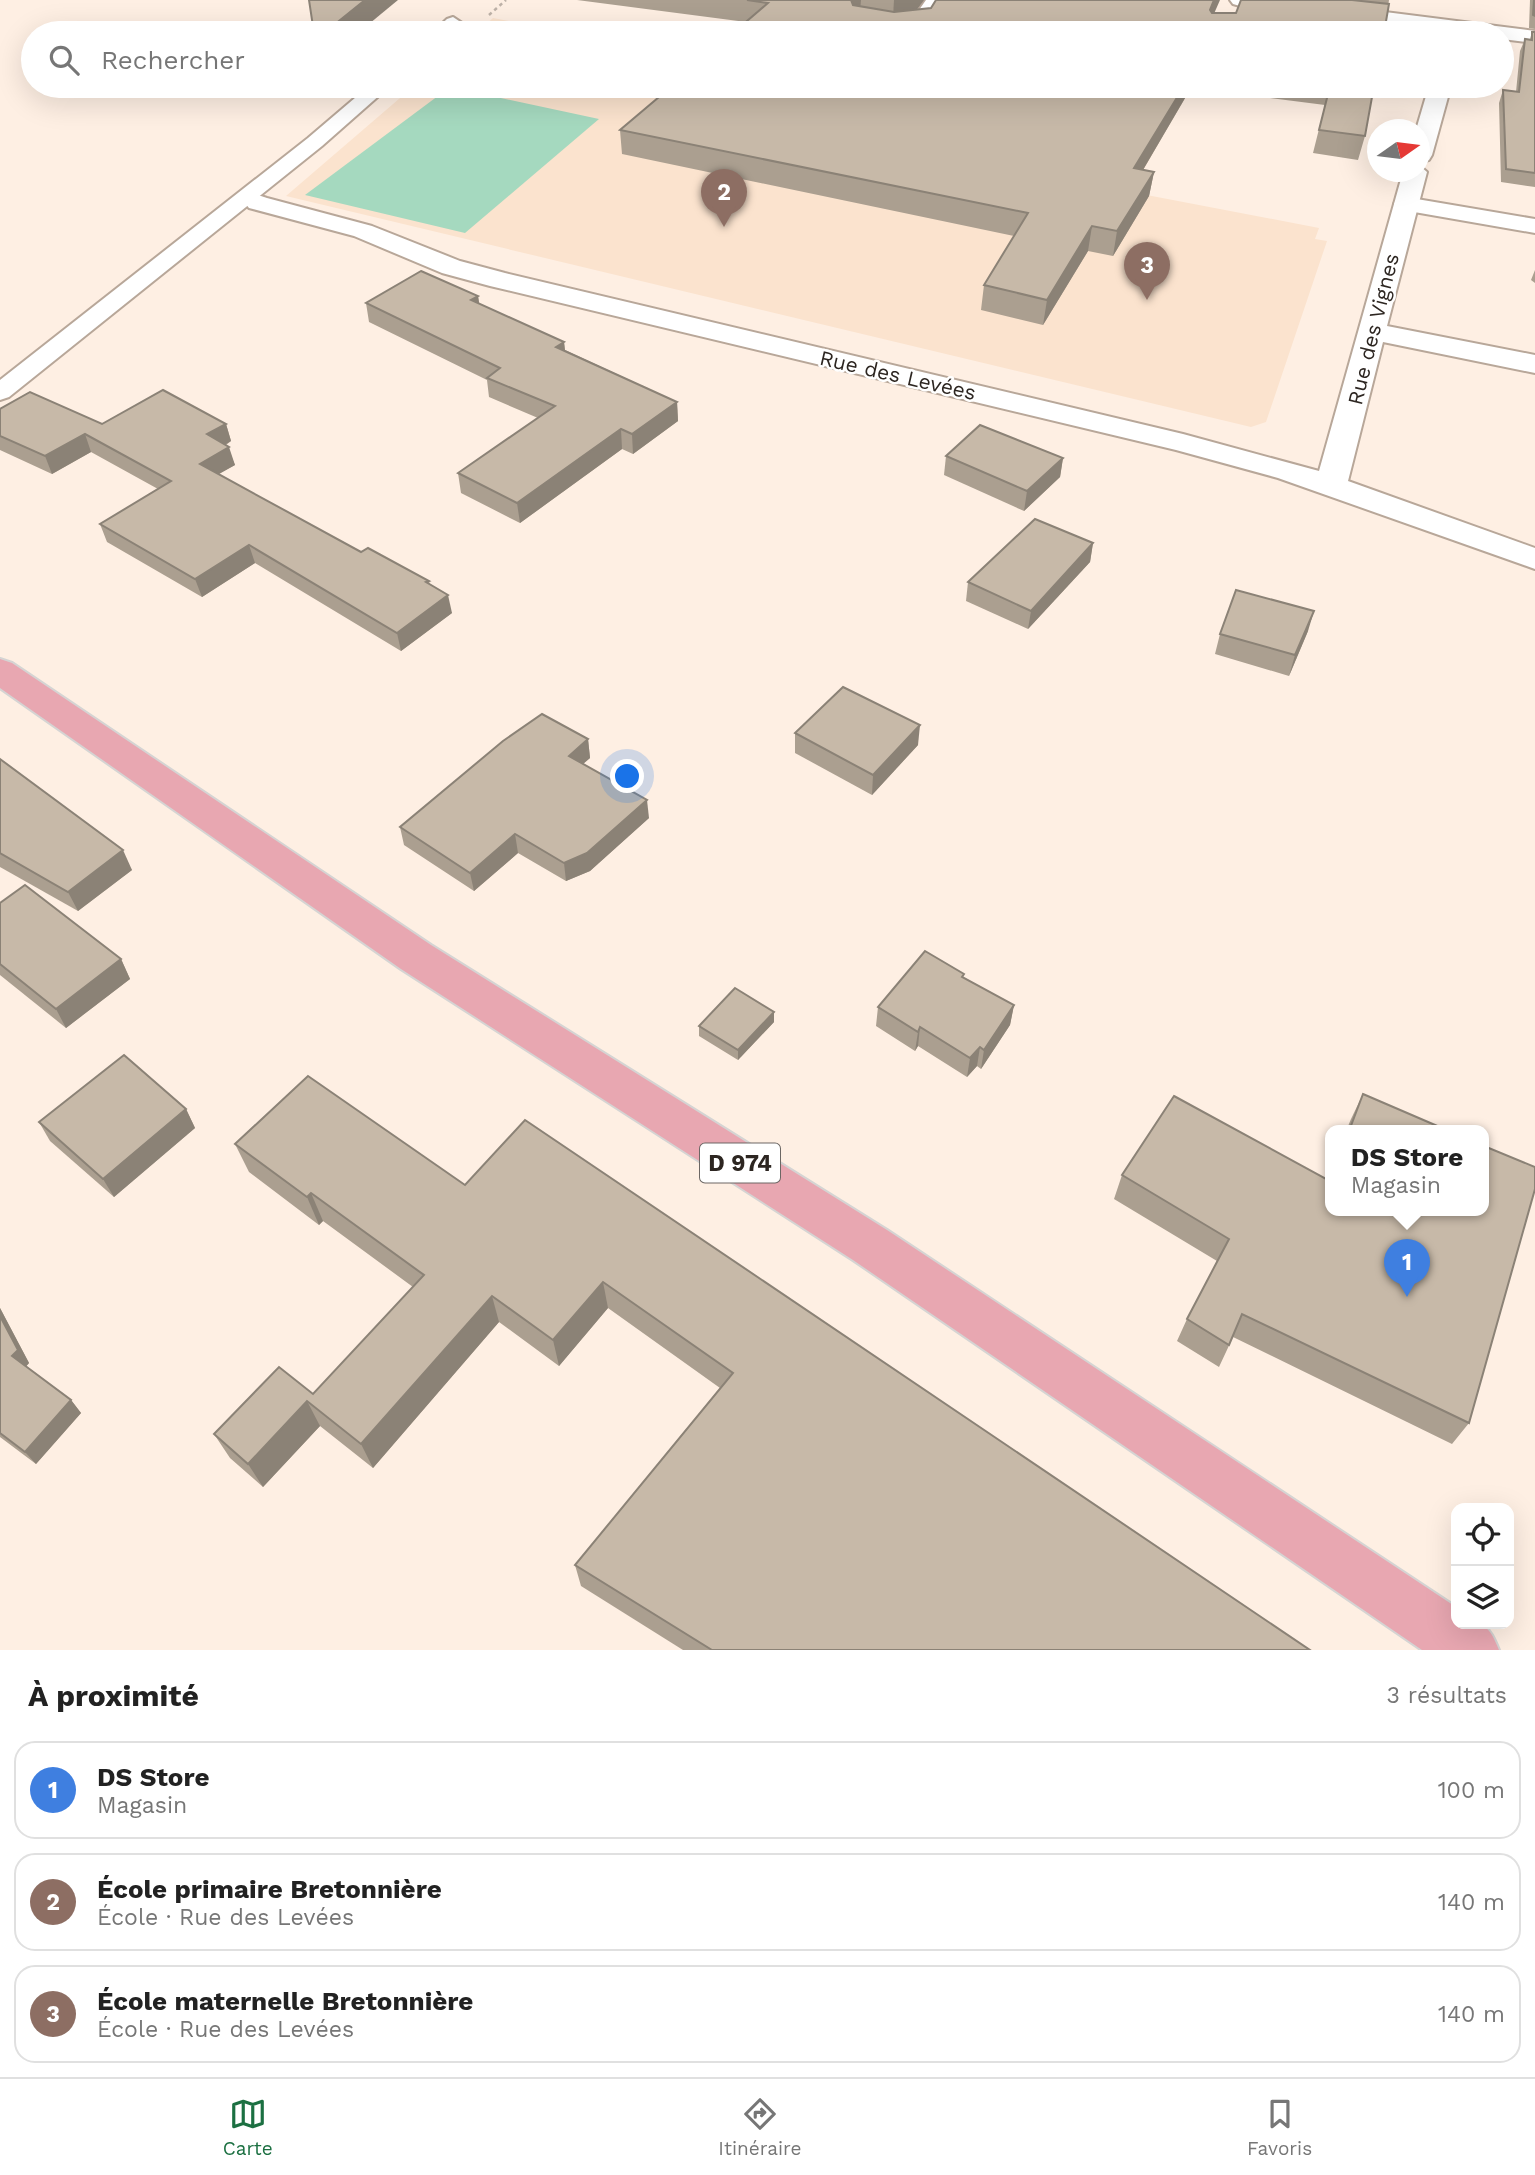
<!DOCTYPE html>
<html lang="fr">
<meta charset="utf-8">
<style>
:root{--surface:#fff;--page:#f2f2f2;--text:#222;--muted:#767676;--line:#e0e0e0;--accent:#1c7042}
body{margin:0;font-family:"Work Sans",sans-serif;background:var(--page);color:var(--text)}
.controls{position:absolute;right:21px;bottom:21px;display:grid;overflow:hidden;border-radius:14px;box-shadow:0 7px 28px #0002}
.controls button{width:63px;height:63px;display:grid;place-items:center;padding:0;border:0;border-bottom:2px solid var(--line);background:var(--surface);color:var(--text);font:35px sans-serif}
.compass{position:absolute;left:1367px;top:119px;width:63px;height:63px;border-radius:50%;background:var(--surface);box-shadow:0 7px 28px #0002;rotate:76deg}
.you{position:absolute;left:628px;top:777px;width:24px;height:24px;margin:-18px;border:5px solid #fff;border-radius:50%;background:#1a73e8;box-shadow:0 0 0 10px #1a73e833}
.badge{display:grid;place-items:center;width:46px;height:46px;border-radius:50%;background:var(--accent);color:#fff;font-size:23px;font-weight:700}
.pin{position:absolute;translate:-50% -58px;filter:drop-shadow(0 2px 4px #0008)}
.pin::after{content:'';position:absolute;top:37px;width:24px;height:21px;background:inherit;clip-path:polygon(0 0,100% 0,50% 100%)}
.popup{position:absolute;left:1325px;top:1125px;width:164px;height:91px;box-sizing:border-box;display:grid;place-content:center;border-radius:14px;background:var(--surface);filter:drop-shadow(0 2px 5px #0005);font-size:23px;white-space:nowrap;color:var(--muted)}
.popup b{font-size:26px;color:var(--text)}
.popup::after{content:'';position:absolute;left:50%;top:100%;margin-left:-14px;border:14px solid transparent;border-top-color:var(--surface)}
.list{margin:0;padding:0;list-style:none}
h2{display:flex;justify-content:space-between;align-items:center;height:91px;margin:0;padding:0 28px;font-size:30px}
h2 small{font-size:23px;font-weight:400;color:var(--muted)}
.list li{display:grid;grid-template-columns:46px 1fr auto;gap:21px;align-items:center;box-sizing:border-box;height:98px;margin:0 14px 14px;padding:0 14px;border:2px solid var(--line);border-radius:21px}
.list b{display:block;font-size:26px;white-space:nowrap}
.list p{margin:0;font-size:23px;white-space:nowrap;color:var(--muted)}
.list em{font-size:23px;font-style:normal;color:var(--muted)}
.icon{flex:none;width:38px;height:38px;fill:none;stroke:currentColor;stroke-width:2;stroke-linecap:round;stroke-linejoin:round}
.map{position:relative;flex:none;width:1535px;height:1650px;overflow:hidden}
.search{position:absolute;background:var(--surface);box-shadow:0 7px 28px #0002;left:21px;right:21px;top:21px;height:77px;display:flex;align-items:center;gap:18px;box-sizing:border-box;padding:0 24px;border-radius:38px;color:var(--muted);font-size:26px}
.sheet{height:427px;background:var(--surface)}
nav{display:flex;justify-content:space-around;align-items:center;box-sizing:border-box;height:98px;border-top:2px solid var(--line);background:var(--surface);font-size:19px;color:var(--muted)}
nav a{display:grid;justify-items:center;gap:4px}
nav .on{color:var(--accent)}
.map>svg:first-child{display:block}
</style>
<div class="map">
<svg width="1535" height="1650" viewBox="0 0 1535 1650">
<rect width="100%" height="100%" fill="#feefe3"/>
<g fill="#fbe3ce">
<polygon points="493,18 573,33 476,33"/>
<polygon points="414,86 855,86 1159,142 1131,192 1319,228 1315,239 1327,241 1266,422 1251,427 286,196"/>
</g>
<polygon fill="#a5d9bf" points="450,87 599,119 465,233 305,195"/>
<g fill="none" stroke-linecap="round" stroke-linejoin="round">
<g stroke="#b8a799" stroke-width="4">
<g id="lane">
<polygon points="453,17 462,23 452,33 432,33 447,19"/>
<polygon points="369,86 390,86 322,146 9,397 0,400 0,380 308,138"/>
<polygon points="1405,197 1535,219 1535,233 1397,209 1394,204 1397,199"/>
</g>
</g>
<g stroke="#b8a799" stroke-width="4">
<g id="street">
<polygon points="926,0 946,0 929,28 887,31 879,30 876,25 879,20 914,17"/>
<polygon points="1230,0 1290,0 1535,31 1535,43 1502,39 1502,33 1454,33 1240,6 1233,4"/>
<polygon points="1429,86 1451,86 1432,155 1429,160 1420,162 1420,130 1416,130"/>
<polygon points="1420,166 1427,172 1387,326 1535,355 1535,373 1383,342 1348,481 1535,548 1535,569 1278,478 1176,450 490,286 442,273 354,236 249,208 245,203 249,198 258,195 267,198 372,226 460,261 505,273 1183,434 1319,471 1403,172 1420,172"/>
</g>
</g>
<g stroke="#d5d4d3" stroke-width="4">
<path id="primary" d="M0,659L12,663L431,945L887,1230L1456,1607V1624C1485,1624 1488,1623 1499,1650H1422L853,1260L401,969L0,688Z"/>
</g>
<polyline stroke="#beb2a8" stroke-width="2.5" stroke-dasharray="3.5 3.5" stroke-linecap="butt" points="489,15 506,0"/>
<use href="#lane" fill="#fff" fill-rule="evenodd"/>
<use href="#street" fill="#fff" fill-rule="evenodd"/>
<use href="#primary" fill="#e8a7b1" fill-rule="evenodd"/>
</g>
<g fill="#ab9f90">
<polygon points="577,0 924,0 916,10 1214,13 1236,13 1241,0 1389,0 1384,33 746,22"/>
<polygon points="1530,0 1535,0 1535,29 1529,28"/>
<polygon points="1532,32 1535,32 1535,187 1501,182 1499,103 1503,90 1516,92 1520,51 1525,39 1530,39"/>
<polygon points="672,86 1374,86 1365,136 1358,160 1313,153 1325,105 1191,88 1143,170 1154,172 1149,196 1113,256 1088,251 1043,325 981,310 984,285 1014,236 622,154 620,130"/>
<polygon points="1535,270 1535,283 1531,280"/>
<polygon points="478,296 479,304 564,342 565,350 677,402 678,421 633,454 622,449 520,523 461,493 458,473 538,418 489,397 487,380 369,322 366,303"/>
<polygon points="0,409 102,424 226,424 231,441 226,445 235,465 218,474 361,552 429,581 430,585 452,613 401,651 255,563 202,597 107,542 100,524 158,489 91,452 52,474 0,450"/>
<polygon points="946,456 1063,458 1060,477 1024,511 944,475"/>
<polygon points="1093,543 1090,562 1028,629 966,601 968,582"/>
<polygon points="1308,631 1289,676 1215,654 1220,634"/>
<polygon points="795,733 918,745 872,795 795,753"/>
<polygon points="588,739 590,758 583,764 649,818 590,871 566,881 518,853 474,891 404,845 400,827"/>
<polygon points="0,759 132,870 78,911 0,867"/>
<polygon points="0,903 121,959 130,979 66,1028 0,975"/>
<polygon points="964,974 963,977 1014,1005 1010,1025 981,1069 977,1066 967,1077 918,1046 915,1051 876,1026 878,1007"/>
<polygon points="774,1022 738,1060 699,1036 699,1026"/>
<polygon points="1363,1094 1449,1131 1346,1131 1351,1119"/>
<polygon points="186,1109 195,1128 114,1197 50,1141 39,1122"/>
<polygon points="235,1144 465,1185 1310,1650 683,1650 581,1586 575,1565 720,1388 608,1308 559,1366 499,1322 373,1468 320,1426 263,1487 230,1458 214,1434 313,1394 413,1287 323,1221 319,1225 249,1172"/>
<polygon points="1330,1173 1330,1211 1469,1423 1452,1444 1233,1337 1219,1367 1177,1341 1187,1319 1217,1261 1114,1199 1122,1175 1327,1180"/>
<polygon points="0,1308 29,1363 26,1366 71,1400 81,1413 36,1464 0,1437"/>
</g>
<g fill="#8b8276">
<polygon points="365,0 398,0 358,33 324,33"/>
<polygon points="849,0 861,0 860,12"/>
<polygon points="894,0 924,0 913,15 893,17"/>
<polygon points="1214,0 1220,0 1206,32 1210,10"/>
<polygon points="1184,86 1192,86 1130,192 1134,168"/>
<polygon points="1154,172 1149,196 1113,256 1117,231"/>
<polygon points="1092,226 1088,251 1043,325 1047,300"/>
<polygon points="478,296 481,315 471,300"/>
<polygon points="564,342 566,361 556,347"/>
<polygon points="677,402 678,421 633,454 632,434"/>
<polygon points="226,424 231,441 213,452 207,434"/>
<polygon points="621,429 622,449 520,523 517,503"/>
<polygon points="85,434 91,452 52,474 45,456"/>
<polygon points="229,447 235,465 205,482 200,464"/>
<polygon points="1063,458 1060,477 1024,511 1027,491"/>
<polygon points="1093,543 1090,562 1028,629 1031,611"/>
<polygon points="249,545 255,563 202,597 195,579"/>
<polygon points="448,595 452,613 401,651 397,633"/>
<polygon points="1314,611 1308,631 1289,676 1295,655"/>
<polygon points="920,725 918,745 872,795 873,775"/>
<polygon points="588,739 590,758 571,774 569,756"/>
<polygon points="647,800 649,818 590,871 566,881 564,863"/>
<polygon points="515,834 518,853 474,891 470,873"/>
<polygon points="123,850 132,870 78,911 68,892"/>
<polygon points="121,959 130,979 66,1028 56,1009"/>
<polygon points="1014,1005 1010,1025 981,1069 984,1050"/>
<polygon points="774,1012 774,1022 738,1060 738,1050"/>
<polygon points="920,1027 918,1046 915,1051 918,1032"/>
<polygon points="980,1047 977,1066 967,1077 970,1058"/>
<polygon points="186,1109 195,1128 114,1197 103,1179"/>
<polygon points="311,1193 323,1221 319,1225 307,1197"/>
<polygon points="603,1282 608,1308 559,1366 553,1340"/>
<polygon points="492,1296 499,1322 373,1468 361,1444"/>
<polygon points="0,1308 29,1363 24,1369 12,1356 0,1316"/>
<polygon points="71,1400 81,1413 36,1464 25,1452"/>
<polygon points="307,1401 320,1426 263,1487 248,1464"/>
</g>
<g fill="#c7b9a8" stroke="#8b8276" stroke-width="2">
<polygon points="309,0 365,0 324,33 314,33"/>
<polygon points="747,0 851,0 853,5 894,12 931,8 936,0 1214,0 1210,10 1212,13 1236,13 1241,0 1352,0 1389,4 1384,33 733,33 768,3"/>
<polygon points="1534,0 1535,0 1535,16 1533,15"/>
<polygon points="1532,32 1535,32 1535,173 1506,169 1503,90 1519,92 1525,39 1532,40"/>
<polygon points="672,86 1184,86 1134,168 1154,172 1117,231 1092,226 1047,300 984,285 1028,213 620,130"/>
<polygon points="1330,86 1374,86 1365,136 1319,130"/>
<polygon points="421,271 478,296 471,300 564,342 556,347 677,402 632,434 621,429 517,503 458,473 555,406 487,378 500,368 366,303"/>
<polygon points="163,390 226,424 207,434 229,447 200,464 361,552 368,548 429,581 426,582 448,595 397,633 249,545 195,579 100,524 171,481 85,434 45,456 0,436 0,409 30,392 102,424"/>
<polygon points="980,425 1063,458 1027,491 946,456"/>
<polygon points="1035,519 1093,543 1031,611 968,582"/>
<polygon points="1236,590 1314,611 1295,655 1220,634"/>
<polygon points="843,687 920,725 873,775 795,733"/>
<polygon points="542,714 588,739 569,756 647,800 587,853 564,863 515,834 470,873 400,827 503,741"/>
<polygon points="0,759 123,850 68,892 0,853"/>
<polygon points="25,885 121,959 56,1009 0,964 0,903"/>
<polygon points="925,951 964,974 962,977 1014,1005 984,1050 980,1047 970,1058 920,1027 918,1032 878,1007"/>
<polygon points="735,988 774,1012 738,1050 699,1026"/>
<polygon points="124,1055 186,1109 103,1179 39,1122"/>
<polygon points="308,1076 465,1185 525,1120 1310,1650 712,1650 575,1565 733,1373 603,1282 553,1340 492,1296 361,1444 307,1401 248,1464 214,1434 279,1367 313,1394 424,1275 311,1193 307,1197 235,1144"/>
<polygon points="1363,1094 1449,1131 1349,1131"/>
<polygon points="1174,1096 1330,1181 1330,1211 1484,1211 1484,1146 1535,1167 1535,1189 1469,1423 1242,1314 1229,1345 1187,1319 1229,1239 1122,1175"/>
<polygon points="0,1316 18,1350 12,1356 71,1400 25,1452 0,1433"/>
</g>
<g text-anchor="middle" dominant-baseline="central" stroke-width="5" stroke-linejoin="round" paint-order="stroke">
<g font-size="21" fill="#2d2621" stroke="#fff">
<text transform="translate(1373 329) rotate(-76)">Rue des Vignes</text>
<text transform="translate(898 375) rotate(13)">Rue des Levées</text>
</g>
<rect fill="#fff" stroke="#6c6764" stroke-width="2" x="700" y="1143.5" width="80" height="39" rx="5"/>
<g font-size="23" font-weight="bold" fill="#2d2621">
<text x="740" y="1163">D 974</text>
</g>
</g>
</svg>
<div class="controls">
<button><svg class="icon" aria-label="locate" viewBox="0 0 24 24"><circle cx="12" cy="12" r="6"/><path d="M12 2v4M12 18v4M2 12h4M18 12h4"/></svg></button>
<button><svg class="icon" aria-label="layers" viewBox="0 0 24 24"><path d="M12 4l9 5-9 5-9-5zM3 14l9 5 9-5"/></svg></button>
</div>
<svg class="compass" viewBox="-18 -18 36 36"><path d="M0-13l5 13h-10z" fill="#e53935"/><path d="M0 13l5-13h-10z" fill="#767676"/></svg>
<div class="you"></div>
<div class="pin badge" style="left:1407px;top:1297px;background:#3f7fe0">1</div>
<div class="popup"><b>DS Store</b>Magasin</div>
<div class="pin badge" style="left:724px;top:227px;background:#8d6e63">2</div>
<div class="pin badge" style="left:1147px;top:300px;background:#8d6e63">3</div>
<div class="search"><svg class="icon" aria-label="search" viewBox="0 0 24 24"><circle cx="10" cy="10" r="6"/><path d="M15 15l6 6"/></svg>Rechercher</div>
</div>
<section class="sheet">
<h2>À proximité<small>3 résultats</small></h2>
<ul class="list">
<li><span class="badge" style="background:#3f7fe0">1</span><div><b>DS Store</b><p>Magasin</p></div><em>100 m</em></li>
<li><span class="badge" style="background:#8d6e63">2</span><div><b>École primaire Bretonnière</b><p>École · Rue des Levées</p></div><em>140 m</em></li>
<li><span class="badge" style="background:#8d6e63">3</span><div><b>École maternelle Bretonnière</b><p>École · Rue des Levées</p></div><em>140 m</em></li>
</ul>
</section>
<nav>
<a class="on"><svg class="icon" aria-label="map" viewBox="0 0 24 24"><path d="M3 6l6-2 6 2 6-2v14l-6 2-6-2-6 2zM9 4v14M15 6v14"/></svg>Carte</a>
<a><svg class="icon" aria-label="directions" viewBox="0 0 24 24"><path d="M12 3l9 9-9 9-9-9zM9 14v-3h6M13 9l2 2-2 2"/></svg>Itinéraire</a>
<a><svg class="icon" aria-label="saved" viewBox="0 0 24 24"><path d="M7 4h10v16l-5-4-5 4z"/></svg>Favoris</a>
</nav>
